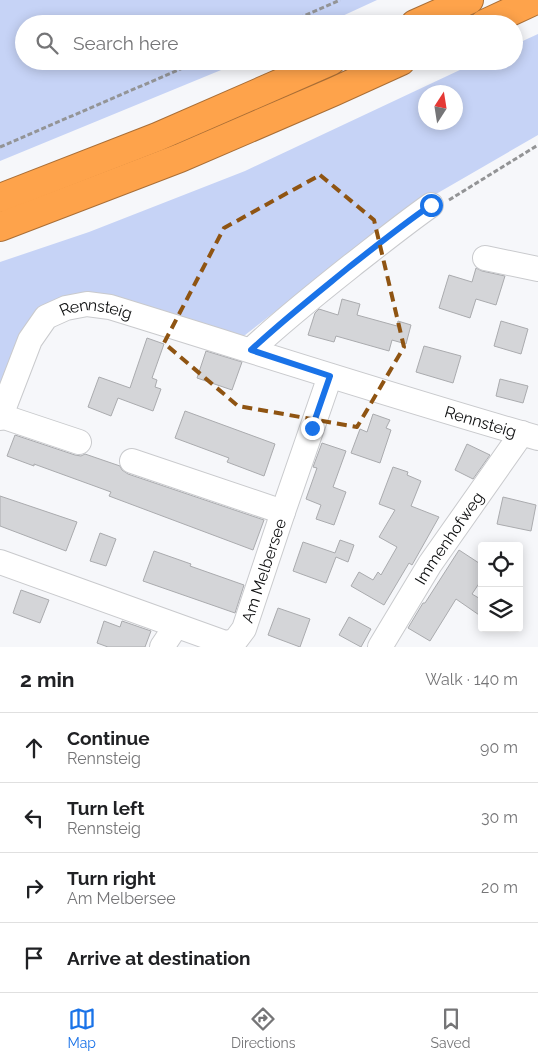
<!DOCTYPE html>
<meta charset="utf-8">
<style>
:root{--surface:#fff;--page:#f2f2f2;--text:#202124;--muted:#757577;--line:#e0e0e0;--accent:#1a73e8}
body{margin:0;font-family:Raleway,sans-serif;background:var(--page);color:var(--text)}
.controls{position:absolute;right:15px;bottom:15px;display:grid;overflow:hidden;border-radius:5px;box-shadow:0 2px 12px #0003}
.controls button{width:45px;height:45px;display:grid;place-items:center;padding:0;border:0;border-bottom:1px solid var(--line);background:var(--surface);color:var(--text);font:25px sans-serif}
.compass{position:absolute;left:418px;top:85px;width:45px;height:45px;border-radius:50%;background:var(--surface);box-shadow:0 2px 12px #0003;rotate:12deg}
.stop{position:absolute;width:15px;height:15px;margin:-11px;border:4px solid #1a73e8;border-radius:50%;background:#fff}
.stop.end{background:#1a73e8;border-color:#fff;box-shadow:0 1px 5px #0008}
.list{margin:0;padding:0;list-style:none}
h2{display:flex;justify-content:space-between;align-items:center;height:65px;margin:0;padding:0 20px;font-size:21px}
h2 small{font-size:16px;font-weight:400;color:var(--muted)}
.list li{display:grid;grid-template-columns:32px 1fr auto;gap:15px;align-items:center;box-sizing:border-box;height:70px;padding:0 20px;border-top:1px solid var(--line)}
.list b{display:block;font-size:19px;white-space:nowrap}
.list p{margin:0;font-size:16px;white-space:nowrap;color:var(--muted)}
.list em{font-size:16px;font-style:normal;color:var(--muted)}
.icon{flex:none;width:28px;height:28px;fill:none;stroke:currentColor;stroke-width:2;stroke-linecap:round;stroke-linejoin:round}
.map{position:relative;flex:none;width:538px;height:647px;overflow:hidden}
.search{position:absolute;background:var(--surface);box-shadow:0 2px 12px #0003;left:15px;right:15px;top:15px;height:55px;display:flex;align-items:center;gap:12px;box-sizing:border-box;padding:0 18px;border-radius:28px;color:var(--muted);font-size:19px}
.sheet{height:345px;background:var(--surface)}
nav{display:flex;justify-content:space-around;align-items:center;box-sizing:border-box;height:70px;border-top:1px solid var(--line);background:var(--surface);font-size:14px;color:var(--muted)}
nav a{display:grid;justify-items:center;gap:2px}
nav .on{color:var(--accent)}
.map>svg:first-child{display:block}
</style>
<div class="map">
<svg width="538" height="647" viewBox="0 0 538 647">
<rect width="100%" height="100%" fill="#f6f7fa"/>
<g fill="#c6d3f6" fill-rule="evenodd">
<polygon points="0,0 377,0 325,24 24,24 24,61 243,61 0,161"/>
<path d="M538,34V135L398,216L240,339L57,305L0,392V262L89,232L245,171L479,61H514V45ZM426,92H456V122H426Z"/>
</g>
<g fill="#d4d5d8" stroke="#aaabae">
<polygon points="476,268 482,271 505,276 496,305 476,299 470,318 439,308 449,275 472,282"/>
<polygon points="342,299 360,304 357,315 397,326 398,321 411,325 406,344 392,340 389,351 336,336 334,342 308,335 315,313 319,309 338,315"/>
<polygon points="501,321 528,329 521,354 494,346"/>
<polygon points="147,338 164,344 152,378 157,380 155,387 161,389 153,411 118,398 111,416 88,407 99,377 130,388"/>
<polygon points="424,346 461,356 453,383 416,372"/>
<polygon points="206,351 242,362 232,390 197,378"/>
<polygon points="500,379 528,386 523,403 496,396"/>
<polygon points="185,411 275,444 264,476 227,462 229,458 175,438"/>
<polygon points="373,414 390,420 386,428 391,430 380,463 351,453 360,429 367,432"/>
<polygon points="15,435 75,455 81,456 85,454 120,466 122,470 128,474 264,520 253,550 109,496 111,492 34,464 34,466 7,456"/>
<polygon points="322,443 346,451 333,487 346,492 334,525 316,519 321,505 306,499 317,468 313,467"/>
<polygon points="467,444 490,455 473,479 455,470"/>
<polygon points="393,467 408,472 407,475 421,481 411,506 439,517 412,565 409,563 384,605 351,586 359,572 373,580 378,572 381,575 397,547 379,537 395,510 379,504"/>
<polygon points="0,496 77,522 66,551 0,526"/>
<polygon points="503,497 536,505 531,531 497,524"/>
<polygon points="100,533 116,539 106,566 90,561"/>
<polygon points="340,540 354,545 348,562 336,557 326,583 293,571 303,542 335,553"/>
<polygon points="459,550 482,565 482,579 472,594 482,600 482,617 456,599 430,641 408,628 423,603 425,603"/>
<polygon points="154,551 191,564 190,566 244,585 235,613 143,581"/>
<polygon points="21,590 49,600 40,623 13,613"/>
<polygon points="278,608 310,619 300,647 268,635"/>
<polygon points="349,617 371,629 361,647 339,635"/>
<polygon points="104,621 120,627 122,621 151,631 145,647 108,647 97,643"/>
</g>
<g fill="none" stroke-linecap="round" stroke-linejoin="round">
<g stroke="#c9cacd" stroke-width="26">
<g id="minor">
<polyline points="485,258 538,269"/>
<path d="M251,350C283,320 317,293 351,266C378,245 404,224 431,205"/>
<polyline points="1,416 79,442"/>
<path id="s1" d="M0,418L30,340L46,317L66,308L87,304L110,307C253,351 394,397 538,438"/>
<polyline points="132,461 283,512"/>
<path id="s2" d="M0,562L225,643L235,641L244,629L283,512L330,376"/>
<polyline points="162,647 176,626"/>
<path id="s3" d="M380,647L430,564L522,433"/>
</g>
</g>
<g stroke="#a96e36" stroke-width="30">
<g id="highway">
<polyline points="415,24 469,0"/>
<polyline points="484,24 536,0"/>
<polyline points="0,198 157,137 331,61"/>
<polyline points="0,227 180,158 333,92 401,61"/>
</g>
</g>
<g stroke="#939496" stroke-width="3" stroke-dasharray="5 2.5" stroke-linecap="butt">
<polyline points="285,24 340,0"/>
<polyline points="0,147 199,61"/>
<polyline points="449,200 538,145"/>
</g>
<use href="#minor" stroke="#fff" stroke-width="24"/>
<use href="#highway" stroke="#fea34b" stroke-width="28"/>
</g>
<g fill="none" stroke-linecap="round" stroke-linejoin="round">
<path stroke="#1a73e8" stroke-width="6" d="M312,428L330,376L251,350C282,321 315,295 348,268C376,246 402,225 431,205"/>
</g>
<path fill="none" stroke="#8f5412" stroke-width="4" stroke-dasharray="10 6" stroke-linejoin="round" d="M320,175L374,220L404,347L357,427L238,406L164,343L224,228Z"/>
<g text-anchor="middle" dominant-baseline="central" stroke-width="4" stroke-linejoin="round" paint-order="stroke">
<g font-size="16" fill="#0c0d0e" stroke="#f6f7fa">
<text stroke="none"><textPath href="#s1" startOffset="164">Rennsteig</textPath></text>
<text stroke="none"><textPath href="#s1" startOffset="566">Rennsteig</textPath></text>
<text stroke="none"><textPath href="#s3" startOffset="129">Immenhofweg</textPath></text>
<text stroke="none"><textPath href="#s2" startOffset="326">Am Melbersee</textPath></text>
</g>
</g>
</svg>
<div class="controls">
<button><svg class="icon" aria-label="locate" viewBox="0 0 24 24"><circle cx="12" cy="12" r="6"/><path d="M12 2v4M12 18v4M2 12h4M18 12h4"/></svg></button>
<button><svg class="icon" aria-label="layers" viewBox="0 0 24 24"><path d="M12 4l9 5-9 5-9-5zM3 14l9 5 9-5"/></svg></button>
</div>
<svg class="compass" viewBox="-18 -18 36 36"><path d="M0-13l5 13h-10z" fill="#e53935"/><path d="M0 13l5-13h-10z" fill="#757577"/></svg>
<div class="stop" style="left:431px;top:205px"></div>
<div class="stop end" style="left:312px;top:428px"></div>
<div class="search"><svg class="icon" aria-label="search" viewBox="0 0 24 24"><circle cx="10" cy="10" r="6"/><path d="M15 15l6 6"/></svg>Search here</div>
</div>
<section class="sheet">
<h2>2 min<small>Walk · 140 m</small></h2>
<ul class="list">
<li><svg class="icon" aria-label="ahead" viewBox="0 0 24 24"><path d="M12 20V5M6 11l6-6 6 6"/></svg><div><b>Continue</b><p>Rennsteig</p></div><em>90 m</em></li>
<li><svg class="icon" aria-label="left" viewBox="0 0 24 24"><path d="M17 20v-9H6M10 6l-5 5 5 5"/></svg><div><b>Turn left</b><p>Rennsteig</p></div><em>30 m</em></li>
<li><svg class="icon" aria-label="right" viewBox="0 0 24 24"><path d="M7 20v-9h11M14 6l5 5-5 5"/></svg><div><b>Turn right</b><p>Am Melbersee</p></div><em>20 m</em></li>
<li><svg class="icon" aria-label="arrive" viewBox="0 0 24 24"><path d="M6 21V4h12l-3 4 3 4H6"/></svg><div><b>Arrive at destination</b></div></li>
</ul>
</section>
<nav>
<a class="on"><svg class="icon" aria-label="map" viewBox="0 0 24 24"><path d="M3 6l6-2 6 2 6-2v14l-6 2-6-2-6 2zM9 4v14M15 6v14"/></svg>Map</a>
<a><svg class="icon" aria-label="directions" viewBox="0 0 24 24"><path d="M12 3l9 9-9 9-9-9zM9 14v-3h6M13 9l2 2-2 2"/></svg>Directions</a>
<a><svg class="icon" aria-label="saved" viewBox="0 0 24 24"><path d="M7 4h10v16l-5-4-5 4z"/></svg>Saved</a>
</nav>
